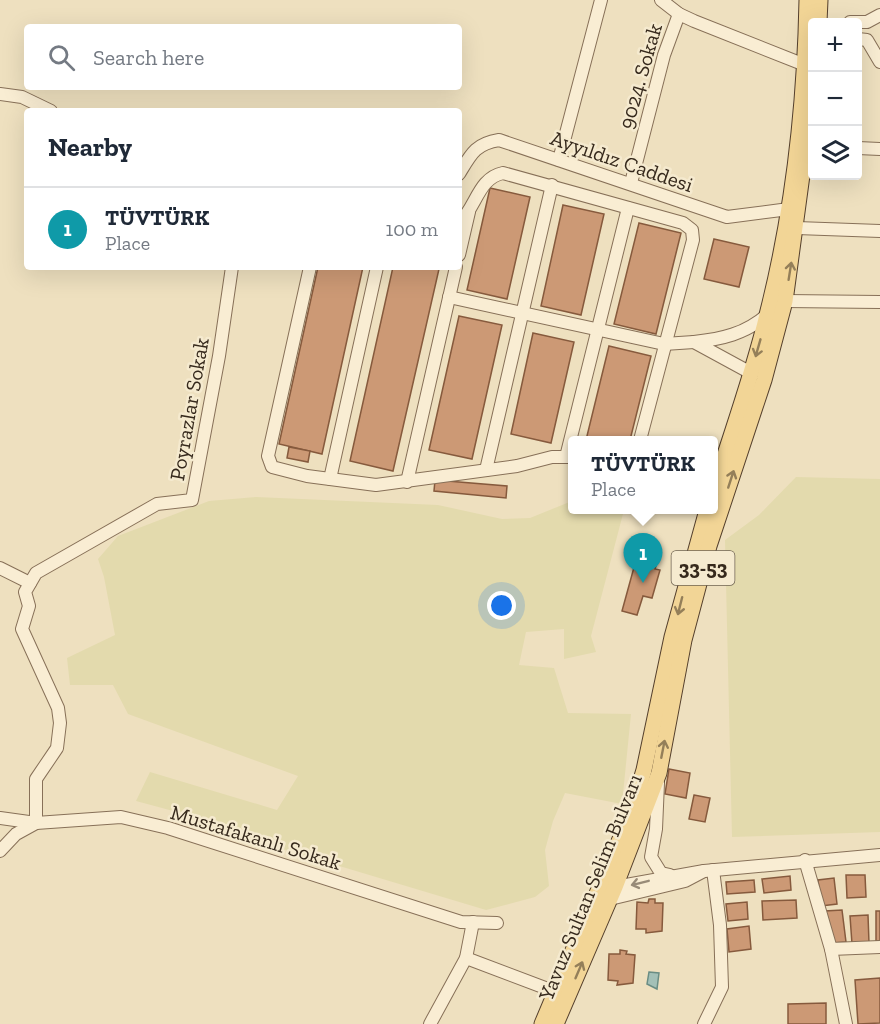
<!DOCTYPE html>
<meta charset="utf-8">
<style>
:root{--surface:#fff;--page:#f6f6f7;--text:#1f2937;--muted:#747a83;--line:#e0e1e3;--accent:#2563eb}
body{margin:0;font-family:"Zilla Slab",serif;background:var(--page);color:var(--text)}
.controls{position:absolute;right:18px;top:18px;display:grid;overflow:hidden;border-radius:6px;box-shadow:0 6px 24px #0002}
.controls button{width:54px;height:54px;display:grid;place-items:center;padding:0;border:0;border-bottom:2px solid var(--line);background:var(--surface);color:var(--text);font:30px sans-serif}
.you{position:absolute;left:502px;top:606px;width:21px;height:21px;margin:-15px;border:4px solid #fff;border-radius:50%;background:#1a73e8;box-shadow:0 0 0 9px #1a73e833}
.badge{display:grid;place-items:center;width:39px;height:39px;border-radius:50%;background:var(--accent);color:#fff;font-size:20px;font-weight:700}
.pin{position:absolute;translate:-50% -50px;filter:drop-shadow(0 2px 3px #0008)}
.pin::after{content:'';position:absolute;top:32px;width:21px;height:18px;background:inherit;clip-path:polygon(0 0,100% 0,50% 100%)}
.popup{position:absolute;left:568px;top:436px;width:150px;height:78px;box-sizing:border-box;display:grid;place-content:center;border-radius:6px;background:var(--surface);filter:drop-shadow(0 2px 4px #0005);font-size:20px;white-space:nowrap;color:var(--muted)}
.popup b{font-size:22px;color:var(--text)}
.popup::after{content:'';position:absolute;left:50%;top:100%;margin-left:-12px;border:12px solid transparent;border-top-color:var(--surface)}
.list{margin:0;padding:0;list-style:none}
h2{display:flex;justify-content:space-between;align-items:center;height:78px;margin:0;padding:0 24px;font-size:26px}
h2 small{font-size:20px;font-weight:400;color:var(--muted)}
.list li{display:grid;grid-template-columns:39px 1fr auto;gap:18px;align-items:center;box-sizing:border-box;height:84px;padding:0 24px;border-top:2px solid var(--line)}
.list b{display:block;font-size:22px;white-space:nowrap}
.list p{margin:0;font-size:20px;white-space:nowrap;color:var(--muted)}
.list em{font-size:20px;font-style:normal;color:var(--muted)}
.icon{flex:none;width:33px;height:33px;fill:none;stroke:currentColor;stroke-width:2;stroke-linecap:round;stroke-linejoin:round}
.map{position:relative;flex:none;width:880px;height:1024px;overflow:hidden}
.search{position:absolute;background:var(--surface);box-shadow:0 6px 24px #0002;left:24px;top:24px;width:438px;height:66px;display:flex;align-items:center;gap:15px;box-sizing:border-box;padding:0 21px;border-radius:6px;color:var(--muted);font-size:22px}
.panel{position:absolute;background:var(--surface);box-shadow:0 6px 24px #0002;left:24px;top:108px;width:438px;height:162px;border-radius:6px}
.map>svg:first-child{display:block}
</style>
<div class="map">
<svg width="880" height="1024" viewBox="0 0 880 1024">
<rect width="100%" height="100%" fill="#eee0bf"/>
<g fill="#e3daad">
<polygon points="796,477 880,479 880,832 732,837 725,540 759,515"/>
<polygon points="256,497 438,505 502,519 530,518 572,501 572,510 624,510 591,636 596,652 564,659 564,629 526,632 519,665 554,668 568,713 631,714 622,804 565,793 553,821 545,850 549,886 535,897 486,910 256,841 188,815 136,801 150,772 277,810 298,776 128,714 113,685 70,685 67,658 115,635 104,577 98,559 118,536 209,501"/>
</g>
<polygon fill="#a3c0b7" stroke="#6a8d84" stroke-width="1.5" points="649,972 659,973 657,989 647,984"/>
<g fill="#cc9975" stroke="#865a3d" stroke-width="1.5">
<polygon points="490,188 530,197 507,299 467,290"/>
<polygon points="563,205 604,214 581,315 541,306"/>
<polygon points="639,223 681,233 656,334 614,324"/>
<polygon points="714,239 749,247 739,287 704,279"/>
<polygon points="318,267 363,267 322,454 279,444"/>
<polygon points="393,267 439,269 393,471 350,461"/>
<polygon points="459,316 502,325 472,459 429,450"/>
<polygon points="533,333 574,342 551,443 511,434"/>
<polygon points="609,346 651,356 630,440 586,440"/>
<polygon points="289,447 310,451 308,462 287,458"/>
<polygon points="435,480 507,486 506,498 434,491"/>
<polygon points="636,560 656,566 655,569 660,570 652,598 643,596 637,615 622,611"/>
<polygon points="669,769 690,773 686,798 665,794"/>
<polygon points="694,795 710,798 705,822 689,819"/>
<polygon points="846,875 865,875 866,897 847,898"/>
<polygon points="790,876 791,890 764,893 762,879"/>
<polygon points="834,878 837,904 821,906 818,880"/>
<polygon points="754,880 755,892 727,894 726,882"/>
<polygon points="649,899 655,899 655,903 663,903 662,931 646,933 646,929 636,929 637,902 648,903"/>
<polygon points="796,900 797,918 763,920 762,901"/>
<polygon points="747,902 748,919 728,921 726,904"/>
<polygon points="842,910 846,942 833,943 825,911"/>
<rect x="876" y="911" width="4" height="30"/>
<polygon points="868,915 869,943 852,944 850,916"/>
<polygon points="749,926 751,949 729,952 727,929"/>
<polygon points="620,950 627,951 626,954 635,955 633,983 617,985 618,981 608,980 609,954 620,954"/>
<polygon points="880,978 880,1023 858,1024 855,980"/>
<polygon points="826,1003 826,1024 788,1024 788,1004"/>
</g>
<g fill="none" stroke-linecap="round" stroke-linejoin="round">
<g stroke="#877058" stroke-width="14">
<g id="minor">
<polyline points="661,0 679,14 694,21 805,65"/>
<polyline points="850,22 867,22 880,15"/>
<polyline points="858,39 867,40 880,62"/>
<polyline points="0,94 22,97 51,111"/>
<polyline points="858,148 880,149"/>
<polyline points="559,160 601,0"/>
<path d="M459,174C471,154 475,144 499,140L727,217L789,209"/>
<polyline points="631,183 664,55 679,14"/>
<path d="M459,223C476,208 478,178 503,173L683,223L692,230L693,240L640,440"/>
<polyline points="797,228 880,231"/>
<polyline points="459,255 469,212"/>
<polyline points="310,267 268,456 272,467 307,476 376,485 517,466 552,457 572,457"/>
<polyline points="449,297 664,344 694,342"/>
<polyline points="785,301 880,302"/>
<path d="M751,373L694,342C722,339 745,334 767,315"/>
<polyline points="566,457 628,208"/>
<polyline points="486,470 552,185"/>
<polyline points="330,479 377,267"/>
<polyline points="407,482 456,267"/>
<polyline points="0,568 30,583"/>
<polyline points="658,783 656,829 651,857 661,873 670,875"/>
<polyline points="0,818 36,823 121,817 168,828 461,922 497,923"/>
<polyline points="0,851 16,834 36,823 36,779 57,748 60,723 58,708 22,629 29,606 25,592 36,573 157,504 192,500 219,356 232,267"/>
<polyline points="805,860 831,949 846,1024"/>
<polyline points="704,871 880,855"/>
<polyline points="610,899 685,881 704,871 615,887"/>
<polyline points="831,949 880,947"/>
<polyline points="466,958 556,992"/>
<polyline points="430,1024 466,958 473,922"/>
<polyline points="704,1024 722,987 720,925 713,870"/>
</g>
</g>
<g stroke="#543f2c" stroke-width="17">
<g id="major">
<polyline points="819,22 820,0"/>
<path d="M714,489C732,431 753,374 767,315C793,213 805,105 807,0"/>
<polyline points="542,1024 631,813 644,770 672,637 707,510"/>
<polyline points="556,1024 615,887 659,773 684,640 709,546 764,380 785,301 812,101"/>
</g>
</g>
<use href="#minor" stroke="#f9edd3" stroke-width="12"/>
<use href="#major" stroke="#f2d596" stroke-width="15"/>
</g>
<defs><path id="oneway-shaft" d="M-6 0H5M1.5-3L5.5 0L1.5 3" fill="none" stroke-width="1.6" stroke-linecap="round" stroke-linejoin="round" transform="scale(1.5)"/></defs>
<g stroke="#947f59">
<use href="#oneway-shaft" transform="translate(790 271) rotate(-81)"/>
<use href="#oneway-shaft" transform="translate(758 348) rotate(106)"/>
<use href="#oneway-shaft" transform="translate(731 479) rotate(-72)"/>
<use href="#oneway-shaft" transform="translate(680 606) rotate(104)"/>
<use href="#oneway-shaft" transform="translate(663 749) rotate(-79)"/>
<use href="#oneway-shaft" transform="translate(579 970) rotate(-67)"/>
</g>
<use stroke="#988b78" href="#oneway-shaft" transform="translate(640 883) rotate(166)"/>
<g text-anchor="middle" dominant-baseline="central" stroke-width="5" stroke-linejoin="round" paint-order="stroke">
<rect fill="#f5eacf" stroke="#6f6352" stroke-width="1.5" x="671.5" y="551" width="63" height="34" rx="4.5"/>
<g font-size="20" font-weight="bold" fill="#36291c">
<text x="703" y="568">33-53</text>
</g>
<g font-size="21" fill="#36291c" stroke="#f5eacf">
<text transform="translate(640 76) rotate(-74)">9024. Sokak</text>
<text transform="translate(622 161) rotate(19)">Ayyıldız Caddesi</text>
<text transform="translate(189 409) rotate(-80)">Poyrazlar Sokak</text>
<text transform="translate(256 837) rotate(17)">Mustafakanlı Sokak</text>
<text transform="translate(590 887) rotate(-68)">Yavuz Sultan Selim Bulvarı</text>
</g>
</g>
</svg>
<div class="controls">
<button>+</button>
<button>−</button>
<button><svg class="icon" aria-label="layers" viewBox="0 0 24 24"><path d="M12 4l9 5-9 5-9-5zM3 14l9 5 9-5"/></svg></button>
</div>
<div class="you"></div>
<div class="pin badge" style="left:643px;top:583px;background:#0f9aa8">1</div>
<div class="popup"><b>TÜVTÜRK</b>Place</div>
<div class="search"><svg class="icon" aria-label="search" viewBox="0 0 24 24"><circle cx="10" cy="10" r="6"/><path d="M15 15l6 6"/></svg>Search here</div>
<section class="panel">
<h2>Nearby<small></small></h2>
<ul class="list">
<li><span class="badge" style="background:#0f9aa8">1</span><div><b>TÜVTÜRK</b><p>Place</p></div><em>100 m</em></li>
</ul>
</section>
</div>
